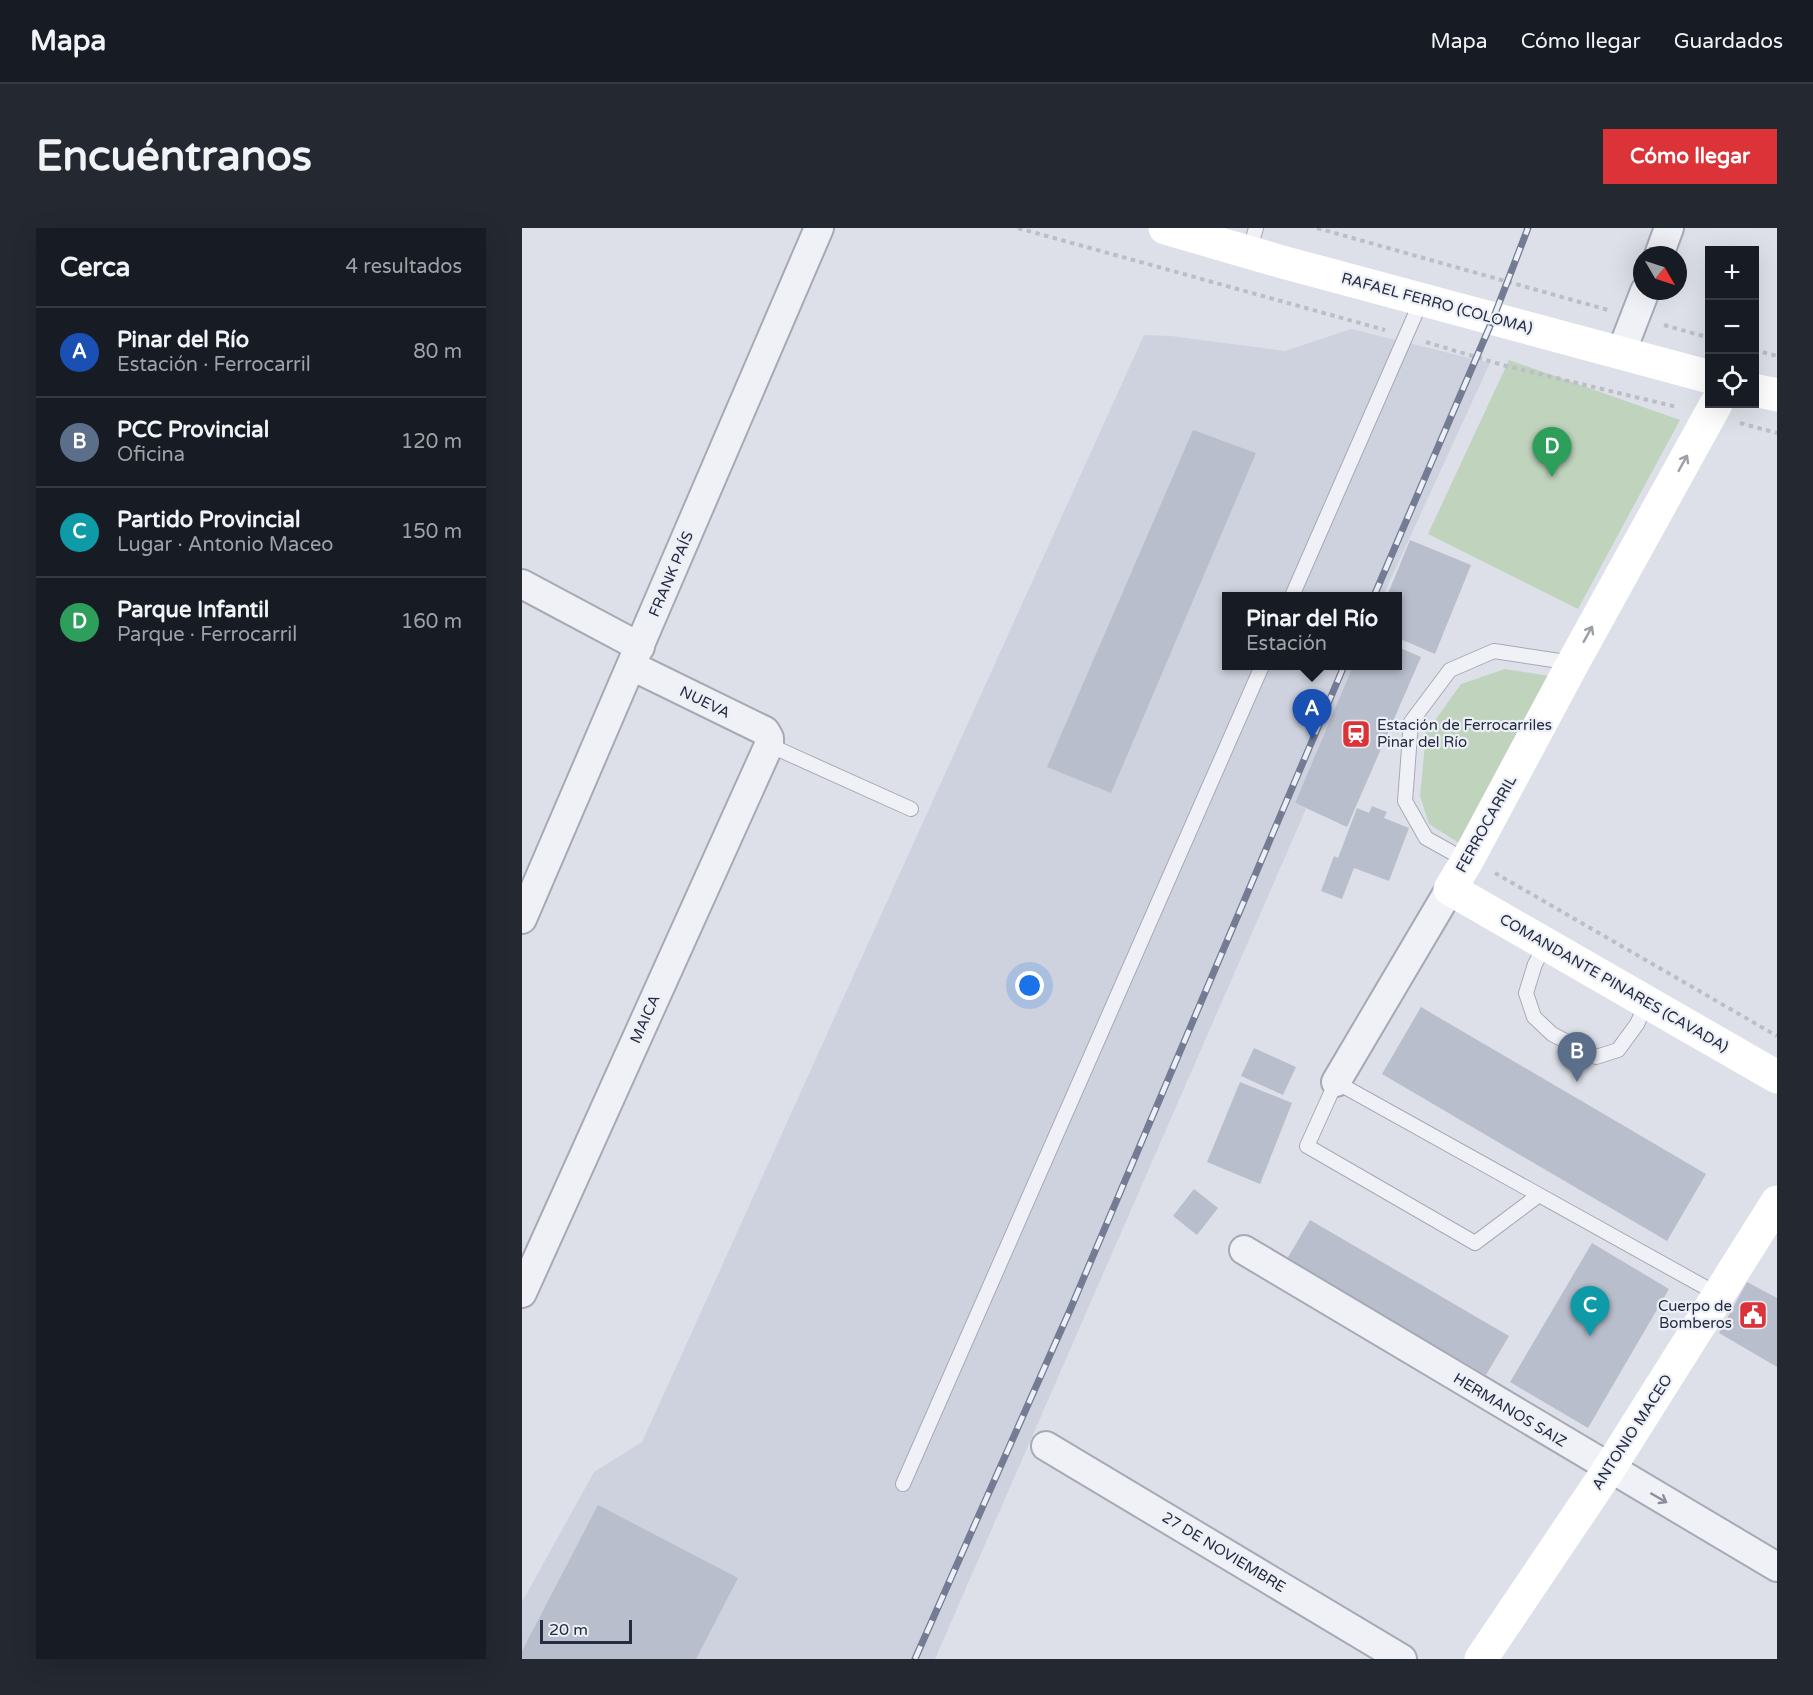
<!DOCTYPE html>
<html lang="es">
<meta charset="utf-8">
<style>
:root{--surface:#171b24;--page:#242831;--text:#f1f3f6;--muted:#9ea1a6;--line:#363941;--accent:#dc3338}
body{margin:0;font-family:"Varela Round",sans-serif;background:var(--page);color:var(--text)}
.controls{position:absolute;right:18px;top:18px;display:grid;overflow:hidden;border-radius:0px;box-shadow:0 6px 24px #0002}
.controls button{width:54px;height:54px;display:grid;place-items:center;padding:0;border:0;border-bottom:2px solid var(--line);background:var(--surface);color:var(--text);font:30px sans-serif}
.compass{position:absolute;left:1111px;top:18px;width:54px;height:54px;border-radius:50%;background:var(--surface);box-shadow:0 6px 24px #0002;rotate:129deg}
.scale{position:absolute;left:18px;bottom:15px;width:92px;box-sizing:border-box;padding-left:6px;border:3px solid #252b40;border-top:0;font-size:16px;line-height:21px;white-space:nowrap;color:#252b40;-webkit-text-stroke:4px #eceff6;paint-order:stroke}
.you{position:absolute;left:508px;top:758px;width:21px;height:21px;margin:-15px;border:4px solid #fff;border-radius:50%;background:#1a73e8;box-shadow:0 0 0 9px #1a73e833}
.badge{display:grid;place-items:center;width:39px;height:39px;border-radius:50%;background:var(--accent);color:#fff;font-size:20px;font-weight:700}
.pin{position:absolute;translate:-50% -50px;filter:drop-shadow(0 2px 3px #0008)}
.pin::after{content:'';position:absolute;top:32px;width:21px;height:18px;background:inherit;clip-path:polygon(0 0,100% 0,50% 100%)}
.popup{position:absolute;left:700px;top:364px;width:180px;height:78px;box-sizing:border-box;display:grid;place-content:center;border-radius:0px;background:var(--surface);filter:drop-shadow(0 2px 4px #0005);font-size:20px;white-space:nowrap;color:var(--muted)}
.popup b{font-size:22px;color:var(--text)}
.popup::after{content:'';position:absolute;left:50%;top:100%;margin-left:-12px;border:12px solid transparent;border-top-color:var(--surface)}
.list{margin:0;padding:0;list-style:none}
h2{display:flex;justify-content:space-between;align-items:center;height:78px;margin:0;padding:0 24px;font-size:26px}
h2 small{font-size:20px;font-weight:400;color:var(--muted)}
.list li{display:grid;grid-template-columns:39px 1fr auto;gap:18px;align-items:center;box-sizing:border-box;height:90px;padding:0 24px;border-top:2px solid var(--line)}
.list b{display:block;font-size:22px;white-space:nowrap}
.list p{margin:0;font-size:20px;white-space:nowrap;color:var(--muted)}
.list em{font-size:20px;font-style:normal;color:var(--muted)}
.icon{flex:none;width:33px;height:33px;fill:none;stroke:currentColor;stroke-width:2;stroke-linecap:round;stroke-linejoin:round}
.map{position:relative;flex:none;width:1255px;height:1431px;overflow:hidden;border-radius:0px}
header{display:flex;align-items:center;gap:36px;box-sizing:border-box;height:84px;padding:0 30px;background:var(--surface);border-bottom:2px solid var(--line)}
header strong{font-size:28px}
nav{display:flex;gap:33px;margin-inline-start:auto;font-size:21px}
.intro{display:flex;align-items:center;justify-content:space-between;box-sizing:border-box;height:144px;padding:0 36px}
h1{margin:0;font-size:42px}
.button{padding:15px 27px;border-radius:0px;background:var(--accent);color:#fff;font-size:21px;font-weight:700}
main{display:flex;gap:36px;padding:0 36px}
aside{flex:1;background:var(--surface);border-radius:0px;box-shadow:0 6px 24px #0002}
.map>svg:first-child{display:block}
</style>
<header>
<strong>Mapa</strong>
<nav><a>Mapa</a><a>Cómo llegar</a><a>Guardados</a></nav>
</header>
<div class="intro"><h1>Encuéntranos</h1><a class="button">Cómo llegar</a></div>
<main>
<aside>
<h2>Cerca<small>4 resultados</small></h2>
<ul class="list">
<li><span class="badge" style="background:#1a4fb4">A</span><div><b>Pinar del Río</b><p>Estación · Ferrocarril</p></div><em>80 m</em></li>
<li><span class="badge" style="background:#5c6f8a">B</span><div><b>PCC Provincial</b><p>Oficina</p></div><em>120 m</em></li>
<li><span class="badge" style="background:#0f9aa8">C</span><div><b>Partido Provincial</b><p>Lugar · Antonio Maceo</p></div><em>150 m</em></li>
<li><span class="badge" style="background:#2e9e5b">D</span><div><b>Parque Infantil</b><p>Parque · Ferrocarril</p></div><em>160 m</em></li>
</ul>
</aside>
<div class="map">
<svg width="1255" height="1431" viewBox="0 0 1255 1431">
<rect width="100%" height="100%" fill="#dde0e8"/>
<polygon fill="#ced2de" points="829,101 968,135 861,368 704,368 704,438 831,438 773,575 784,581 413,1431 0,1431 0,1374 72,1244 120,1214 622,107 649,108 763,123"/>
<g fill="#c0d3bd">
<polygon points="987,132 1158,192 1056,381 906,306"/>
<polygon points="983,441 1027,448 937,615 907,596 898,568 904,505 939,456"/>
</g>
<g fill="#b9becc">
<polygon points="671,202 734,225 589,565 525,539"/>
<polygon points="888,312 949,337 913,426 876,410 876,368 865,368"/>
<polygon points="876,419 899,429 825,599 773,575 831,438 876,438"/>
<polygon points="850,578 865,584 862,590 887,600 867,653 832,640 820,671 799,663 812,628 816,630 835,580 847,585"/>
<polygon points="899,779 1184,946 1145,1013 860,846"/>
<polygon points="732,820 774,839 761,867 719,848"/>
<polygon points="718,854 770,875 738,956 685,934"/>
<polygon points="672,961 696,980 675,1007 651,988"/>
<polygon points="788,992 987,1108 964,1147 765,1031"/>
<polygon points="1070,1015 1147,1061 1066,1200 988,1154"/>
<polygon points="1225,1054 1255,1070 1255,1139 1197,1105"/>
<polygon points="76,1277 216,1350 174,1431 0,1431 0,1423"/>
</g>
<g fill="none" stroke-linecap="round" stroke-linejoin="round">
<g stroke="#a6aab6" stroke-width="16">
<g id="lane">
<polyline points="727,24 734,0"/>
<polyline points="770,368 900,71"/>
<polyline points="247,517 389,581"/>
<polyline points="945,633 904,610 883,573 889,494 928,442 972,423 1051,435"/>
<polyline points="1024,716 1013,736 1004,765 1012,789 1030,806 1074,829 1096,822 1115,796 1125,774"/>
<polyline points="1017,967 953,1015 785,918 814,854 1197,1067"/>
<polyline points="381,1256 740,438"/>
</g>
</g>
<g stroke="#a6aab6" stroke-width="32">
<g id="street">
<polyline points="1137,27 1147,0"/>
<polyline points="1099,125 1123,63"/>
<polyline points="0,356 118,419"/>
<polyline points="0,691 297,0"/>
<polyline points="814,854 928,661"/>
<polyline points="722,1022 1255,1339"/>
<polyline points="0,1065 247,517 247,510 243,503 110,438"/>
<polyline points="524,1218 880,1431"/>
</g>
</g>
<g stroke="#bbbec7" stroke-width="4" stroke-dasharray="4.5 4.5" stroke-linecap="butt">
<polyline points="496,0 863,102"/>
<polyline points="795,0 1086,82"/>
<polyline points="1142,97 1188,110"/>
<polyline points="904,114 984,138 1155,179"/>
<polyline points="1232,122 1255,128"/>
<polyline points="1218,195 1255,205"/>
<polyline points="973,645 1255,808"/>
</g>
<use href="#lane" stroke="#f0f1f6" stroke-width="14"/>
<use href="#street" stroke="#f0f1f6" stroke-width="28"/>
<g stroke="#fff" stroke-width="33">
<polyline points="643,0 764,35 1188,149"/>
<polyline points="1232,162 1255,167"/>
<polyline points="1194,176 1051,435 945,633 928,661 1255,849"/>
<polyline points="959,1431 1087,1241 1255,974"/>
</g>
<g stroke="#747c94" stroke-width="7">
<g id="rail">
<polyline points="852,368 971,91 1006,0"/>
<polyline points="393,1431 548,1082 822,438"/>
</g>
</g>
<use href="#rail" stroke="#eceff6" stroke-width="4.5" stroke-dasharray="14" stroke-linecap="butt"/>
</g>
<defs><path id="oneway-shaft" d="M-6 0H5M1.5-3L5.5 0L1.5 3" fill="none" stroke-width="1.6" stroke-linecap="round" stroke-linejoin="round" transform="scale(1.5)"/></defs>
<g stroke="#9da0a9">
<use href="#oneway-shaft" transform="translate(1161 235) rotate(-61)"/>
<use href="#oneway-shaft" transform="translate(1066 406) rotate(-61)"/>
</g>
<use stroke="#8a8e9b" href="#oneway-shaft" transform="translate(1137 1270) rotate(30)"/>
<defs>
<g id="station-square" transform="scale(1.5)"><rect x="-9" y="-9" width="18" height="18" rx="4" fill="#dc3338" stroke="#eceff6"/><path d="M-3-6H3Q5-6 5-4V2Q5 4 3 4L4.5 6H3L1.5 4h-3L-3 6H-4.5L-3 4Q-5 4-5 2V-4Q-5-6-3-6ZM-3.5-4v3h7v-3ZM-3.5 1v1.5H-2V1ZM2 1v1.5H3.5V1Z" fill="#fff"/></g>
<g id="civic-square" transform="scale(1.5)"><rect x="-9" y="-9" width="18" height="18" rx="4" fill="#dc3338" stroke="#eceff6"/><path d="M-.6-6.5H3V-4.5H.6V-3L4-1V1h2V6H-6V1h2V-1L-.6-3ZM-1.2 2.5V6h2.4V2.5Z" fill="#fff"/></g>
</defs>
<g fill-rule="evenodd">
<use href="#station-square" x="834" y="506"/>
<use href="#civic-square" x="1231" y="1087"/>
</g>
<g text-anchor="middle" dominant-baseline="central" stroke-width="4.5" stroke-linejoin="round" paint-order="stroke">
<g font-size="15" fill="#252b40" stroke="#eceff6">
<text transform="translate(915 75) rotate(15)">RAFAEL FERRO (COLOMA)</text>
<text transform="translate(149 346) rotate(-67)">FRANK PAÍS</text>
<text transform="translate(183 474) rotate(26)">NUEVA</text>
<text transform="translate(964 596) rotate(-61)">FERROCARRIL</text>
<text transform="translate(1092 755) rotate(30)">COMANDANTE PINARES (CAVADA)</text>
<text transform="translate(123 791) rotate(-66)">MAICA</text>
<text transform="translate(988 1182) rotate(31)">HERMANOS SAIZ</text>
<text transform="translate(1110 1204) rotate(-57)">ANTONIO MACEO</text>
<text transform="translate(702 1324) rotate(31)">27 DE NOVIEMBRE</text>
</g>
<g font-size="15" fill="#252b40" stroke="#eceff6" text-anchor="start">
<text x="855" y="497">Estación de Ferrocarriles<tspan x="855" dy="17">Pinar del Río</tspan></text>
<text x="1210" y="1078" text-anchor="end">Cuerpo de<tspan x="1210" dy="17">Bomberos</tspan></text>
</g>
</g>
</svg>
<div class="controls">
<button>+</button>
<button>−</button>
<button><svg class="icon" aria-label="locate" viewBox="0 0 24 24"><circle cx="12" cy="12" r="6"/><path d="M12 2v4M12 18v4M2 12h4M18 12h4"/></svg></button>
</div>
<svg class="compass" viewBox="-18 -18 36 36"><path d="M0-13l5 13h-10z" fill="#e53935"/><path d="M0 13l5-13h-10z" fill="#9ea1a6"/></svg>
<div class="scale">20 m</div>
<div class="you"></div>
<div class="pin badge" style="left:790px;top:511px;background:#1a4fb4">A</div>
<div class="popup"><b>Pinar del Río</b>Estación</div>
<div class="pin badge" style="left:1055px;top:854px;background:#5c6f8a">B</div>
<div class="pin badge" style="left:1068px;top:1108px;background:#0f9aa8">C</div>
<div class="pin badge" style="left:1030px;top:249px;background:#2e9e5b">D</div>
</div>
</main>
